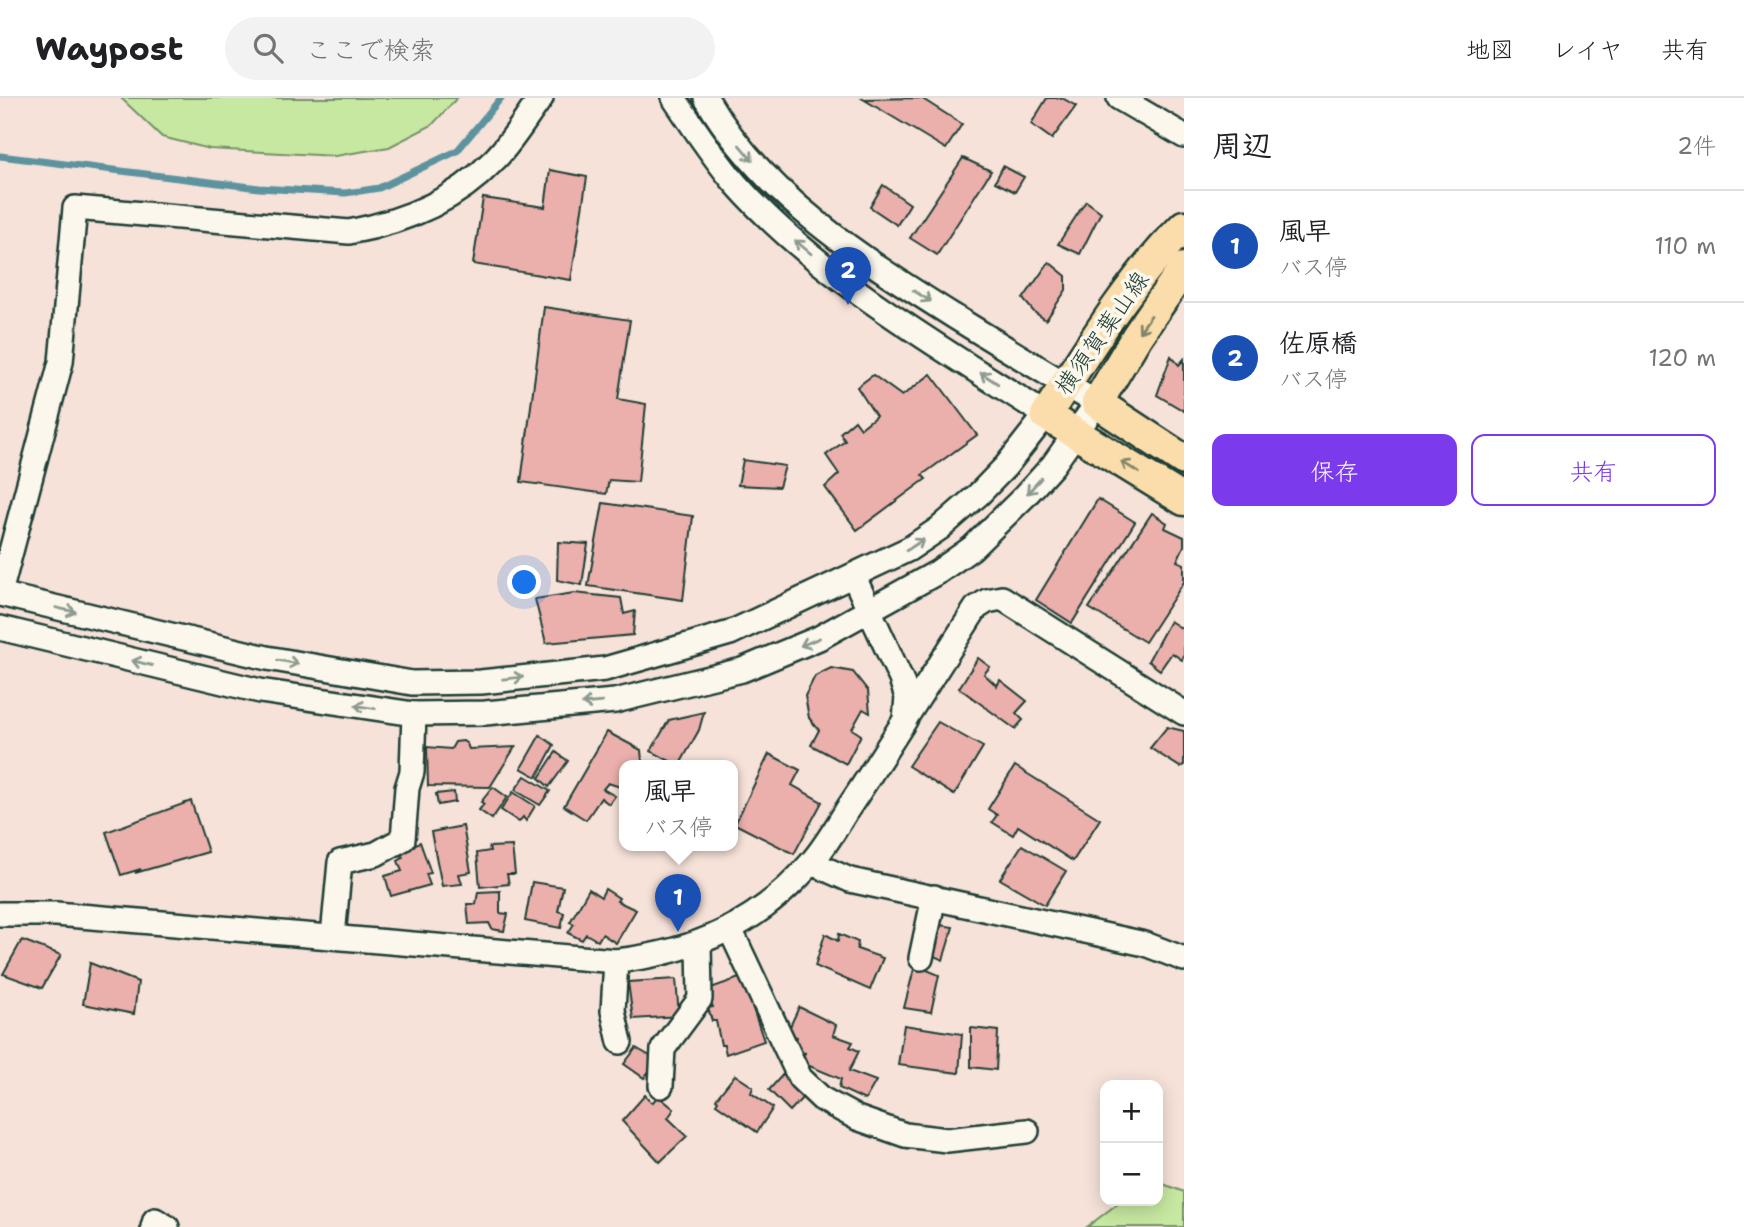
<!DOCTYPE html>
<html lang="ja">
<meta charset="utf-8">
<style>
:root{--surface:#fff;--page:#f2f2f2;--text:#202124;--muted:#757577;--line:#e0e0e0;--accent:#7c3aed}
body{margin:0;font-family:"Shantell Sans","Klee One",sans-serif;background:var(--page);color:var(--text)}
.controls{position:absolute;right:21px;bottom:21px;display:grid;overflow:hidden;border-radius:14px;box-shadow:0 4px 18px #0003}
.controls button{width:63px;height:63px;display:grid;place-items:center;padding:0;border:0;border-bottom:2px solid var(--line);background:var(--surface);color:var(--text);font:35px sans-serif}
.you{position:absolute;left:525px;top:485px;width:24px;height:24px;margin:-18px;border:5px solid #fff;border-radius:50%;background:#1a73e8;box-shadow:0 0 0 10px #1a73e833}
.badge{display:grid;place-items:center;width:46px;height:46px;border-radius:50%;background:var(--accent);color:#fff;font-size:23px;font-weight:700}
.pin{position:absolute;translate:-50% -58px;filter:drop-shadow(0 2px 4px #0008)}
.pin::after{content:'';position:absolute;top:37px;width:24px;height:21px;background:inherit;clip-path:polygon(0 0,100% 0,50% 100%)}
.popup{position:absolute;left:619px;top:662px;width:119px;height:91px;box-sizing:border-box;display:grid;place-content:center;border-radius:14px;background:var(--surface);filter:drop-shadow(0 2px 5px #0005);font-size:23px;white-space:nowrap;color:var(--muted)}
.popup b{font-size:26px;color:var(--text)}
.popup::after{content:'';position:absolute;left:50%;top:100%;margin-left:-14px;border:14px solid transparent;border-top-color:var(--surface)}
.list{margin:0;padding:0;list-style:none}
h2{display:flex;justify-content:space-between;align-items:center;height:91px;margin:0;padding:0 28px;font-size:30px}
h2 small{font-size:23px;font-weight:400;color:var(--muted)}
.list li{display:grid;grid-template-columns:46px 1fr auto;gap:21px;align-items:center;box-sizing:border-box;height:112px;padding:0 28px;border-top:2px solid var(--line)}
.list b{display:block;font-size:26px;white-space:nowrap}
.list p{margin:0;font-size:23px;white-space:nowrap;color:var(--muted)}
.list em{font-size:23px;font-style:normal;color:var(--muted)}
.actions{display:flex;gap:14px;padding:21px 28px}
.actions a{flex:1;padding:16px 0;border:2px solid var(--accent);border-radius:14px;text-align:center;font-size:24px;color:var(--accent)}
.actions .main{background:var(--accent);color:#fff}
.icon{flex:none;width:38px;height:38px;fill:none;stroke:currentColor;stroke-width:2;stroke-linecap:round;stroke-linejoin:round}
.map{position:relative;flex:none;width:1184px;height:1129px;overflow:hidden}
header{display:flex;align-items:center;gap:42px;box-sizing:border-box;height:98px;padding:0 35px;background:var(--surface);border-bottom:2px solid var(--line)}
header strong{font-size:33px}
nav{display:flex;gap:38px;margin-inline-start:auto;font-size:24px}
.search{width:490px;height:63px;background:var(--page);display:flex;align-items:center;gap:18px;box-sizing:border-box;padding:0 24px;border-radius:38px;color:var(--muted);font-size:26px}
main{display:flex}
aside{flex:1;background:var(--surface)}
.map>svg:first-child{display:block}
</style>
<header>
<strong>Waypost</strong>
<div class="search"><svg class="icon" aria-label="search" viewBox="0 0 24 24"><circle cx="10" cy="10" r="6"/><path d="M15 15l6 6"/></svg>ここで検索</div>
<nav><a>地図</a><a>レイヤ</a><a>共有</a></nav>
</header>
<main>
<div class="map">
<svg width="1184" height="1129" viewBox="0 0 1184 1129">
<rect width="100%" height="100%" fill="#f6e2d9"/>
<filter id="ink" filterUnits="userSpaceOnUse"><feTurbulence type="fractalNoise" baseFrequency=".0143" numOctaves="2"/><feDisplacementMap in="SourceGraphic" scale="14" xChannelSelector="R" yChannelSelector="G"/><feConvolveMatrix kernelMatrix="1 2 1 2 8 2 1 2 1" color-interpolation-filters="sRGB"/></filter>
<g filter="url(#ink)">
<g fill="#c7e8a1" stroke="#73926a" stroke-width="2">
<polygon points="121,0 457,0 432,27 389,49 335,58 210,51 162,39"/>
<polygon points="1158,1084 1184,1094 1184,1129 1087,1129 1121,1103 1158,1103"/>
</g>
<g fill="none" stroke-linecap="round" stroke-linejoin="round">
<polyline stroke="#5c939f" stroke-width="7" points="0,58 259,90 345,95 360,93 379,90 457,53 501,0"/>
</g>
<g fill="#ebb0ac" stroke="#1f3d34" stroke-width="2">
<polygon points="921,0 962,26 946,51 863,1"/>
<polygon points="1047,0 1062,0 1076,8 1052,41 1031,26"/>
<polygon points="963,60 991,73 937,157 910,140"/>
<polygon points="1003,68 1024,79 1015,94 995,84"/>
<polygon points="550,72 587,79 571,182 473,166 483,100 545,109"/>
<polygon points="883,87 910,106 897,127 870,109"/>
<polygon points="1086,103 1101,114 1080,156 1058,146"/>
<polygon points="1049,164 1066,178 1066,192 1046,222 1034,214 1023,201"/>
<polygon points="544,209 630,222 618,301 646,306 638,384 609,382 606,396 521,384"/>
<polygon points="1171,258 1179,267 1184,261 1184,313 1157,297"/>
<polygon points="931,276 977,337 922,377 926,381 857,432 825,389 839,376 826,357 845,343 840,335 855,322 861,330 876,318 857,289 873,277 902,298"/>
<polygon points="743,362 785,368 779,389 738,387"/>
<polygon points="1098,401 1135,424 1072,525 1036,502"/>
<polygon points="603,405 693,418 683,502 588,488"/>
<polygon points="1152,415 1167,425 1165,430 1184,439 1184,448 1177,463 1184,466 1184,484 1145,544 1089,510"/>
<polygon points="558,444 588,446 582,487 557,482"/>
<polygon points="574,495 621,500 624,516 635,513 633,537 546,545 535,501"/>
<polygon points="1170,523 1184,532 1184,557 1182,562 1172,555 1160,572 1148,563"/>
<polygon points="978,560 990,569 984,576 997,588 1000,582 1027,603 1016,615 1023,622 1015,631 959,590"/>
<polygon points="831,570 853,574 868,593 870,615 863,611 852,631 861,637 846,666 811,647 819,632 809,620 805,598 815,578"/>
<polygon points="704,614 699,632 679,668 651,653 669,622"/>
<polygon points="938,624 983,649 954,697 908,668"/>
<polygon points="1167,629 1184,633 1184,667 1180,669 1150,650"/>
<polygon points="607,634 641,652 642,663 638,668 624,668 623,690 608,685 603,691 615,698 609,706 601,700 586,722 564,708"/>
<polygon points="540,637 554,647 537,679 521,670"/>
<polygon points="463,643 467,646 469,651 515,649 490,689 428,688 427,649 451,651 455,644"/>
<polygon points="556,654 568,663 549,689 539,680"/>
<polygon points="769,656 800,672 792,687 822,704 794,756 735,726"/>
<polygon points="1015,668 1100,721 1073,763 1018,728 1013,737 992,724 997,717 988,711"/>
<polygon points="525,678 550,693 540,707 515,692"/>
<polygon points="493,689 507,699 492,721 479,712 484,706 481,704"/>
<polygon points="454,694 455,704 438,707 436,696"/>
<polygon points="513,694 535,708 526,723 523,719 519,724 501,712"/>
<polygon points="191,703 208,754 135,775 141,771 121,777 106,734"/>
<polygon points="463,728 471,774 459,776 462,786 442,788 431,734"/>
<polygon points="420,744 431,775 426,776 430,787 391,798 385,778 402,773 398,763 403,760 400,753"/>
<polygon points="1022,747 1066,773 1045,807 1000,781"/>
<polygon points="512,748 515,776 507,776 509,786 480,789 477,755 490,753 489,749"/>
<polygon points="532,784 563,789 558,813 564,815 561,830 525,823"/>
<polygon points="589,791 601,799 605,791 619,800 617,803 636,812 616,845 602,836 598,843 586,836 582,842 568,835 574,826 570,824"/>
<polygon points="500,793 500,815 508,816 504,833 492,831 489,825 469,826 467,806 476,806 478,794"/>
<polygon points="934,826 953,829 943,862 927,855"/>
<polygon points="825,836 838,843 839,836 858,844 857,851 883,860 870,892 815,868"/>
<polygon points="22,842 61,857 42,890 3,876"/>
<polygon points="90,865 138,884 134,916 83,906"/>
<polygon points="915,867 939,877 931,914 904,910"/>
<polygon points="742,879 764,943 726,956 724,947 721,947 716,923 712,923 708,910 713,909 705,892"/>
<polygon points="676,881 679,918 633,921 628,884"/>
<polygon points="799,909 836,927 833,937 853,944 850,949 859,953 849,973 876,983 865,1002 839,990 841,981 800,964 805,955 792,952 797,939 787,935"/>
<polygon points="904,927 962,936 959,975 898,967"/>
<polygon points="971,930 998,933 996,972 971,969"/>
<polygon points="636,950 657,962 644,980 624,966"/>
<polygon points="785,974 806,996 790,1013 769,992"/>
<polygon points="735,977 753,989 751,995 773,1010 757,1034 716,1006 718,1003 716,1001"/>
<polygon points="645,997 652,1005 658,998 674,1011 668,1020 687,1038 660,1064 622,1023"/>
</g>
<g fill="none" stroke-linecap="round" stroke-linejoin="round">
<g stroke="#1f3d34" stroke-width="28">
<g id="minor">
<polyline points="1119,0 1184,38"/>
<path d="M0,495L61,264L75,110L349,134C402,124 454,104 492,64C511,46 525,21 541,0"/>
<path d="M0,496L267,560L412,585L481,584L605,571L730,535L909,451L940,430L979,396L1006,368L1046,317C942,250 819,180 736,86C713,59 694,30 674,0"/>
<path d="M0,530L260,593L414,616L485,615L615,603L742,572L819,540L938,474L972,450L1024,399L1053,367L1097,305C1049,277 1002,248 955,219C861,160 764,99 706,0"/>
<polyline points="905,621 976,510 987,503 1002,500 1184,615"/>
<polyline points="812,765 850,782 1145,846 1184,861"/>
<path d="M0,816H56L616,863C695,854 759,826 811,765C825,749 836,730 847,712C867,682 886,652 905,622L907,599L901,581L854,479"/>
<polyline points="730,831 800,980 822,1001 857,1020 905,1037 947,1042 1027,1033"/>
<polyline points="333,838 340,764 376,756 403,741 407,690 412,674 414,616"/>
<polyline points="921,860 934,799"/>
<polyline points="616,863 613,913 620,944"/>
<polyline points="661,988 663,951 700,901 699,845"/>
<polyline points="153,1129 155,1122 167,1129"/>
</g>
</g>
<g stroke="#1f3d34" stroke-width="35">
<g id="major">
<path d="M1184,128C1129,183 1088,252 1046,317L1184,402"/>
<polyline points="1184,170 1137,238 1097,305 1184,362"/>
</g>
</g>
<use href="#minor" stroke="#fbf7ec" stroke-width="23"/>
<use href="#major" stroke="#fbddab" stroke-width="30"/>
</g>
<defs><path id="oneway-shaft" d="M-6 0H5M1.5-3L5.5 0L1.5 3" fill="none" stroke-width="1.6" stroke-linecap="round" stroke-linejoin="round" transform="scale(1.75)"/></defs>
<g stroke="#8d9a90">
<use href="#oneway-shaft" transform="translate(746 55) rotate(50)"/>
<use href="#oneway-shaft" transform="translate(803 149) rotate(-140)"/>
<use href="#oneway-shaft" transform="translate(922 198) rotate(32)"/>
<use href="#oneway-shaft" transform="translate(989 280) rotate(-147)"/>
<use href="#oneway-shaft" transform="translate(1034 388) rotate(132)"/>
<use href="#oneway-shaft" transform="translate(915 447) rotate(-33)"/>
<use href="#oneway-shaft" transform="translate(66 512) rotate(13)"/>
<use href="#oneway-shaft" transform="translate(810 544) rotate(157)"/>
<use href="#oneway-shaft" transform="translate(288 564) rotate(10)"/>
<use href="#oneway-shaft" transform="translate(142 565) rotate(-166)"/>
<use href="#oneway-shaft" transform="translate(513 580) rotate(-6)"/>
<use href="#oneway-shaft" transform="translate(592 605) rotate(175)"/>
<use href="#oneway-shaft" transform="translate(365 609) rotate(-171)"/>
</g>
<g stroke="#82856a">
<use href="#oneway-shaft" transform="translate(1145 226) rotate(125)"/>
<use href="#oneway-shaft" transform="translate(1130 369) rotate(-148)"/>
</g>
</g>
<g text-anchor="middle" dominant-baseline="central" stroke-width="7" stroke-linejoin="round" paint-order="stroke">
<g font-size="24" fill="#1f3d34" stroke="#fbf7ec">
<text transform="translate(1102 235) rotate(-55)">横須賀葉山線</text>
</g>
</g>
</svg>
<div class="controls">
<button>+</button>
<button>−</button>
</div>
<div class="you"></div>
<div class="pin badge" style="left:678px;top:834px;background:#1a4fb4">1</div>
<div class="popup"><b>風早</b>バス停</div>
<div class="pin badge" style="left:848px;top:207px;background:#1a4fb4">2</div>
</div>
<aside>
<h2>周辺<small>2件</small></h2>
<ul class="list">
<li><span class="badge" style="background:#1a4fb4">1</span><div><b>風早</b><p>バス停</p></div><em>110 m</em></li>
<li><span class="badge" style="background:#1a4fb4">2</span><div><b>佐原橋</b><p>バス停</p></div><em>120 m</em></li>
</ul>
<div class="actions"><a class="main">保存</a><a>共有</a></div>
</aside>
</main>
